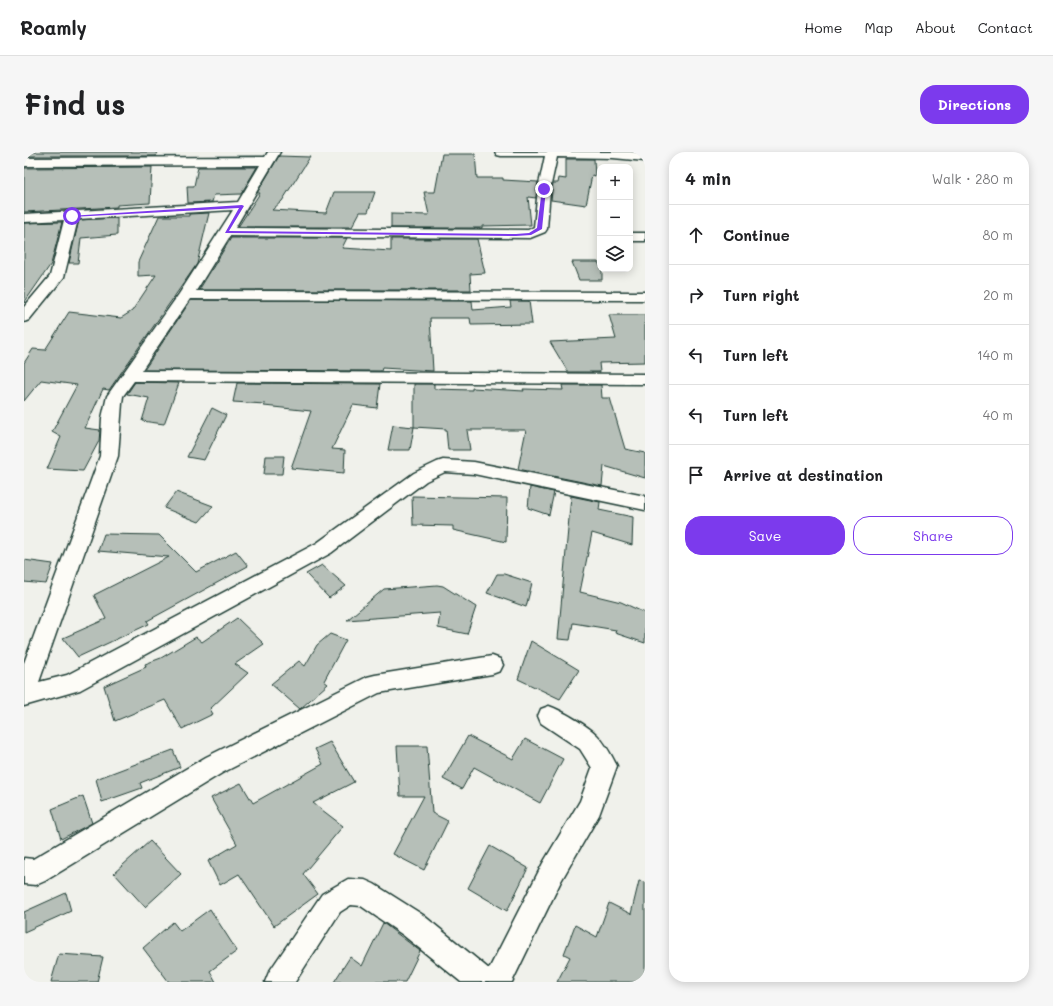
<!DOCTYPE html>
<meta charset="utf-8">
<style>
:root{--surface:#fff;--page:#f6f6f6;--text:#202124;--muted:#757577;--line:#e0e0e0;--accent:#7c3aed}
body{margin:0;font-family:Mali,sans-serif;background:var(--page);color:var(--text)}
.controls{position:absolute;right:12px;top:12px;display:grid;overflow:hidden;border-radius:8px;box-shadow:0 2px 10px #0003}
.controls button{width:36px;height:36px;display:grid;place-items:center;padding:0;border:0;border-bottom:1px solid var(--line);background:var(--surface);color:var(--text);font:20px sans-serif}
.stop{position:absolute;width:12px;height:12px;margin:-9px;border:3px solid #7c3aed;border-radius:50%;background:#fff}
.stop.end{background:#7c3aed;border-color:#fff;box-shadow:0 1px 4px #0008}
.list{margin:0;padding:0;list-style:none}
h2{display:flex;justify-content:space-between;align-items:center;height:52px;margin:0;padding:0 16px;font-size:17px}
h2 small{font-size:13px;font-weight:400;color:var(--muted)}
.list li{display:grid;grid-template-columns:26px 1fr auto;gap:12px;align-items:center;box-sizing:border-box;height:60px;padding:0 16px;border-top:1px solid var(--line)}
.list b{display:block;font-size:15px;white-space:nowrap}
.list em{font-size:13px;font-style:normal;color:var(--muted)}
.actions{display:flex;gap:8px;padding:12px 16px}
.actions a{flex:1;padding:9px 0;border:1px solid var(--accent);border-radius:16px;text-align:center;font-size:14px;color:var(--accent)}
.actions .main{background:var(--accent);color:#fff}
.icon{flex:none;width:22px;height:22px;fill:none;stroke:currentColor;stroke-width:2;stroke-linecap:round;stroke-linejoin:round}
.map{position:relative;flex:none;width:621px;height:830px;overflow:hidden;border-radius:16px}
header{display:flex;align-items:center;gap:24px;box-sizing:border-box;height:56px;padding:0 20px;background:var(--surface);border-bottom:1px solid var(--line)}
header strong{font-size:19px}
nav{display:flex;gap:22px;margin-inline-start:auto;font-size:14px}
.intro{display:flex;align-items:center;justify-content:space-between;box-sizing:border-box;height:96px;padding:0 24px}
h1{margin:0;font-size:28px}
.button{padding:10px 18px;border-radius:16px;background:var(--accent);color:#fff;font-size:14px;font-weight:700}
main{display:flex;gap:24px;padding:0 24px}
aside{flex:1;background:var(--surface);border-radius:16px;box-shadow:0 2px 10px #0003}
.map>svg:first-child{display:block}
</style>
<header>
<strong>Roamly</strong>
<nav><a>Home</a><a>Map</a><a>About</a><a>Contact</a></nav>
</header>
<div class="intro"><h1>Find us</h1><a class="button">Directions</a></div>
<main>
<div class="map">
<svg width="621" height="830" viewBox="0 0 621 830">
<rect width="100%" height="100%" fill="#f0f1eb"/>
<filter id="ink" filterUnits="userSpaceOnUse"><feTurbulence type="fractalNoise" baseFrequency=".025" numOctaves="2"/><feDisplacementMap in="SourceGraphic" scale="8" xChannelSelector="R" yChannelSelector="G"/><feConvolveMatrix kernelMatrix="1 2 1 2 8 2 1 2 1" color-interpolation-filters="sRGB"/></filter>
<g filter="url(#ink)">
<g fill="#b6bfb8" stroke="#1f3d34">
<polygon points="0,0 134,0 132,4 0,4"/>
<polygon points="418,2 451,2 453,26 479,26 479,28 514,30 512,46 504,45 507,73 458,74 458,76 367,76 367,62 405,63 400,40 411,40"/>
<polygon points="255,4 286,5 258,49 248,58 302,61 310,40 351,40 344,60 336,60 328,75 214,75 236,41 233,41"/>
<polygon points="542,7 570,7 571,24 568,23 562,53 527,48 529,31 534,31 535,26 542,27"/>
<polygon points="128,15 126,51 93,53 93,55 0,60 0,16"/>
<polygon points="174,15 233,15 217,42 190,43 188,50 164,51 163,34 170,34"/>
<polygon points="185,61 173,112 85,238 79,237 61,276 76,278 75,289 59,319 23,317 37,285 28,280 53,233 17,228 0,249 0,211 9,197 21,198 45,160 97,166 108,159 132,123 114,124 114,110 135,64 165,64 165,62"/>
<polygon points="93,66 93,83 57,86 54,111 45,111 55,68"/>
<polygon points="38,70 27,112 0,151 0,71"/>
<polygon points="207,86 323,86 318,96 367,99 367,87 453,87 461,121 446,122 447,138 175,138"/>
<polygon points="548,110 574,110 578,118 578,128 555,128"/>
<polygon points="167,148 448,149 449,158 487,155 486,149 505,149 508,172 447,173 446,166 406,166 409,219 358,216 357,219 120,218"/>
<polygon points="585,163 621,163 621,210 575,211 576,220 544,220 526,190 592,187"/>
<polygon points="111,230 155,231 140,272 118,269 125,246 103,242"/>
<polygon points="213,231 356,232 353,256 329,253 308,297 321,298 320,321 267,316 287,259 240,254 241,252 209,250"/>
<polygon points="390,232 410,232 410,237 448,238 448,236 500,239 499,237 539,238 538,233 577,233 578,246 586,246 601,297 621,301 621,326 580,314 578,334 494,317 502,278 443,278 446,298 424,298 422,277 390,275"/>
<polygon points="188,256 202,263 180,308 163,305"/>
<polygon points="369,273 390,275 386,298 364,298"/>
<polygon points="242,304 260,304 258,322 240,322"/>
<polygon points="506,335 530,340 525,363 504,356"/>
<polygon points="152,340 189,354 175,370 140,356"/>
<polygon points="388,344 483,346 482,390 429,378 429,374 389,373"/>
<polygon points="547,344 576,350 575,358 609,365 608,393 568,381 556,440 597,450 621,461 621,491 591,481 592,478 549,471 546,488 534,487"/>
<polygon points="80,382 135,383 172,420 212,399 224,414 123,469 125,472 54,505 39,486 82,467 70,443 145,405 74,399"/>
<polygon points="0,408 29,412 22,432 0,430"/>
<polygon points="298,413 322,434 305,446 282,422"/>
<polygon points="473,422 480,422 508,431 502,455 463,441"/>
<polygon points="413,433 419,434 452,455 443,482 414,476 416,461 323,468 360,437"/>
<polygon points="213,466 240,492 211,512 224,521 186,557 189,562 158,577 141,548 91,569 80,534 122,515 121,512 137,506 172,485 178,490"/>
<polygon points="306,482 322,488 300,529 304,532 276,557 247,532 275,509 281,514 293,493"/>
<polygon points="507,489 555,518 536,547 494,527"/>
<polygon points="444,584 489,607 501,587 539,607 516,651 450,615 438,637 419,627"/>
<polygon points="306,590 330,630 289,651 319,674 279,722 294,742 250,774 215,722 196,733 184,709 213,692 187,646 217,631 229,651 299,612 291,597"/>
<polygon points="373,594 403,594 408,661 424,669 400,718 369,702 400,644 376,644"/>
<polygon points="149,598 156,615 116,631 118,636 78,650 72,627"/>
<polygon points="59,644 68,671 37,687 28,657"/>
<polygon points="126,689 157,722 121,755 90,721"/>
<polygon points="466,694 504,716 483,759 444,736"/>
<polygon points="615,729 621,730 621,830 533,830 546,805 540,802 551,773 573,785 585,751 607,762"/>
<polygon points="42,741 47,759 0,780 0,760"/>
<polygon points="186,757 213,799 186,819 192,830 145,830 119,796 149,770 156,779"/>
<polygon points="359,771 396,799 381,830 310,830 326,805 338,814"/>
<polygon points="35,802 79,805 73,830 27,830"/>
</g>
<g fill="none" stroke-linecap="round" stroke-linejoin="round">
<g stroke="#1f3d34" stroke-width="3">
<g id="street">
<polygon points="244,0 256,0 211,76 504,78 510,75 514,37 521,4 477,4 473,3 471,0 606,0 621,1 621,9 589,6 533,5 526,37 523,77 521,80 506,86 206,84 172,139 621,140 621,148 166,147 117,219 621,222 621,232 110,229 99,244 98,251 94,304 15,530 43,523 293,391 390,321 413,310 419,308 450,310 621,344 621,358 450,322 421,320 402,329 307,401 56,538 0,554 0,511 76,304 78,266 83,244 155,142 209,58 54,67 40,125 5,168 0,170 0,155 26,124 40,68 0,70 0,62 214,50 236,13 0,14 0,6 241,5"/>
<rect x="606" y="81" width="15" height="8"/>
<polygon points="468,504 476,507 479,513 476,519 468,522 355,541 198,621 21,729 12,733 0,732 0,706 9,707 182,605 343,525 351,523"/>
<path d="M525,554C537,558 564,574 573,583C581,591 588,604 593,614L575,663L537,729L488,830H437L379,783L337,754L327,753L316,760L271,830H241L245,820L298,742L324,727L341,728L350,732L399,763L465,817L519,711L556,649L568,616L556,597L517,571L514,564L517,557Z"/>
</g>
</g>
<use href="#street" fill="#fdfcf7" fill-rule="evenodd"/>
</g>
</g>
<polygon fill="#7c3aed" points="520,36 522,37 518,77 507,83 492,84 201,81 215,56 48,65 45,64 218,53 220,54 205,79 492,82 505,81 513,76 518,37"/>
</svg>
<div class="controls">
<button>+</button>
<button>−</button>
<button><svg class="icon" aria-label="layers" viewBox="0 0 24 24"><path d="M12 4l9 5-9 5-9-5zM3 14l9 5 9-5"/></svg></button>
</div>
<div class="stop" style="left:48px;top:64px"></div>
<div class="stop end" style="left:520px;top:37px"></div>
</div>
<aside>
<h2>4 min<small>Walk · 280 m</small></h2>
<ul class="list">
<li><svg class="icon" aria-label="ahead" viewBox="0 0 24 24"><path d="M12 20V5M6 11l6-6 6 6"/></svg><div><b>Continue</b></div><em>80 m</em></li>
<li><svg class="icon" aria-label="right" viewBox="0 0 24 24"><path d="M7 20v-9h11M14 6l5 5-5 5"/></svg><div><b>Turn right</b></div><em>20 m</em></li>
<li><svg class="icon" aria-label="left" viewBox="0 0 24 24"><path d="M17 20v-9H6M10 6l-5 5 5 5"/></svg><div><b>Turn left</b></div><em>140 m</em></li>
<li><svg class="icon" aria-label="left" viewBox="0 0 24 24"><path d="M17 20v-9H6M10 6l-5 5 5 5"/></svg><div><b>Turn left</b></div><em>40 m</em></li>
<li><svg class="icon" aria-label="arrive" viewBox="0 0 24 24"><path d="M6 21V4h12l-3 4 3 4H6"/></svg><div><b>Arrive at destination</b></div></li>
</ul>
<div class="actions"><a class="main">Save</a><a>Share</a></div>
</aside>
</main>
